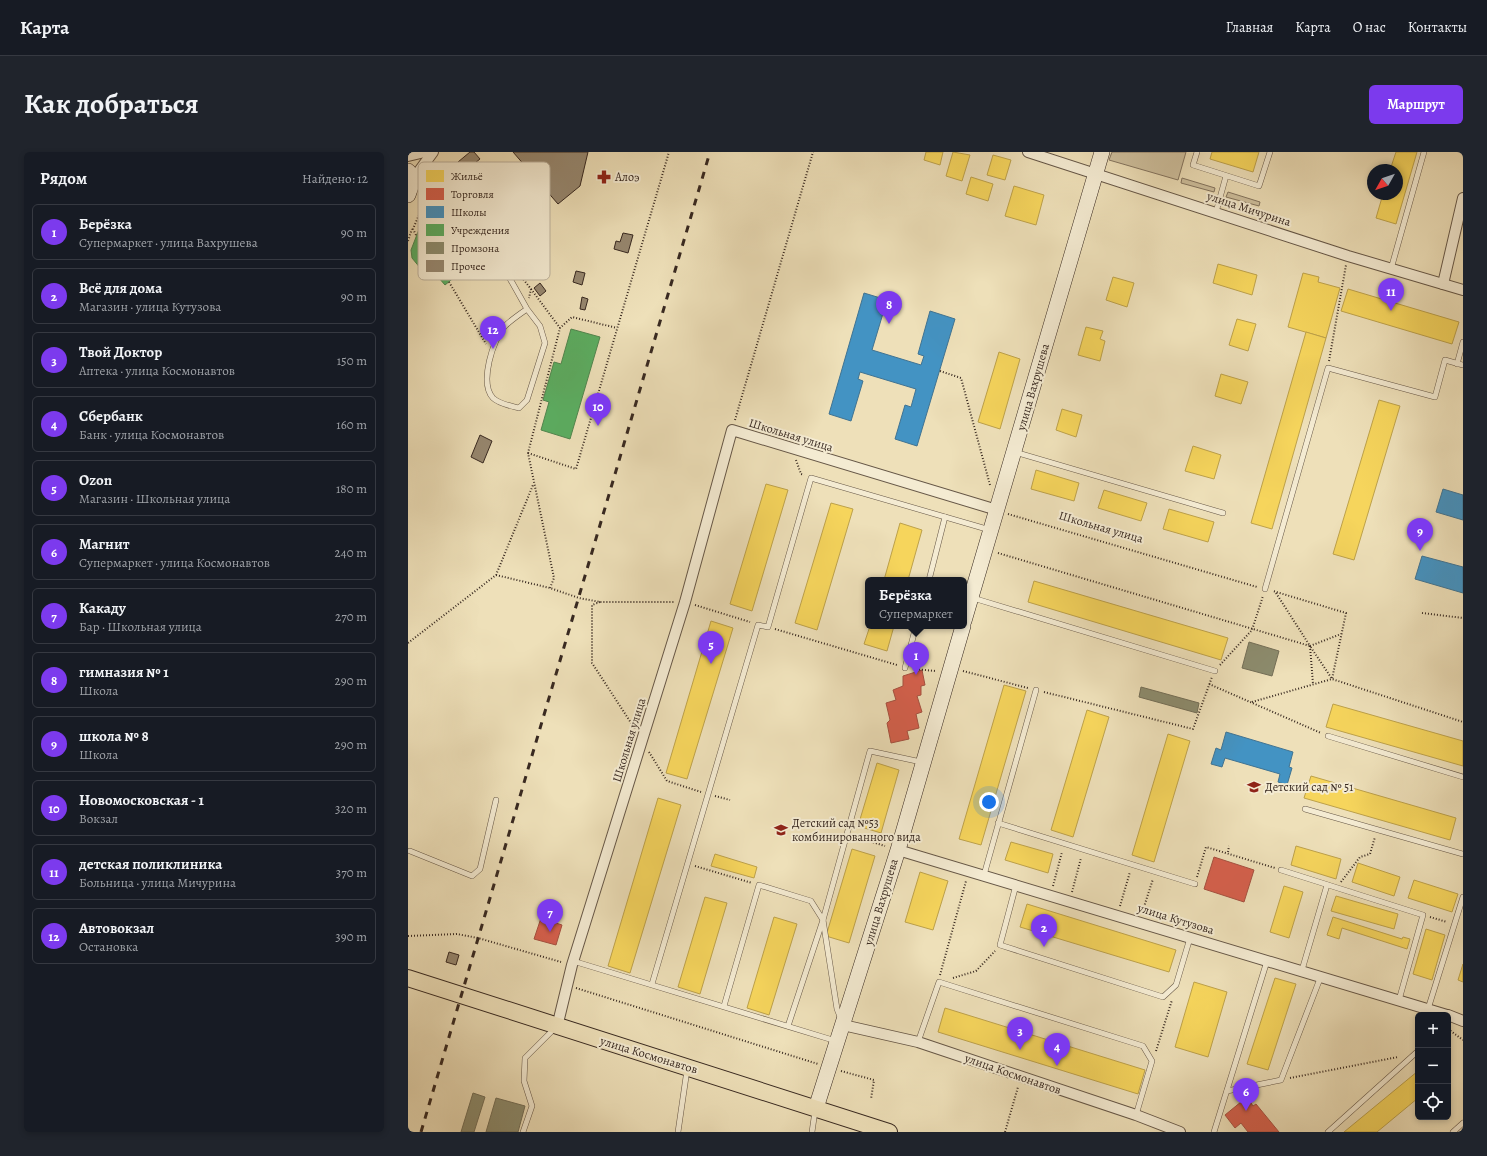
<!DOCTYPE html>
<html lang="ru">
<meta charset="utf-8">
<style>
:root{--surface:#171b24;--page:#20242c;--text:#f1f3f6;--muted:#9ea1a6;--line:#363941;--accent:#7c3aed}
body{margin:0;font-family:Alegreya,serif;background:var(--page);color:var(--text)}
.controls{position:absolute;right:12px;bottom:12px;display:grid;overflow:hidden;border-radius:6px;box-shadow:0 2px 6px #0003}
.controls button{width:36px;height:36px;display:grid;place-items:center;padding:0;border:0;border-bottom:1px solid var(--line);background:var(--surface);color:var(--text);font:20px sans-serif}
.compass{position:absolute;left:959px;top:12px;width:36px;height:36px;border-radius:50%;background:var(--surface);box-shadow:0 2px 6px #0003;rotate:230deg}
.you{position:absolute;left:581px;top:650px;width:14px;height:14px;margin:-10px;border:3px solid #fff;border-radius:50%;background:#1a73e8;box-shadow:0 0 0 6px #1a73e833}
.badge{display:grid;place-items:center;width:26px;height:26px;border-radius:50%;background:var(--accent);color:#fff;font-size:13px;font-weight:700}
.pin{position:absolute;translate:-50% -33px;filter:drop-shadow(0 1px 2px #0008)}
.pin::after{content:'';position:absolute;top:21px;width:14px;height:12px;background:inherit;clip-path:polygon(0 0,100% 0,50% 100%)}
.popup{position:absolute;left:457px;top:425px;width:102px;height:52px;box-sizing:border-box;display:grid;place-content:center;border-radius:6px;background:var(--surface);filter:drop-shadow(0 1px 3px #0005);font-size:13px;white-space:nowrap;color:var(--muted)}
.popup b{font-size:15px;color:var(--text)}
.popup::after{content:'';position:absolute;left:50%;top:100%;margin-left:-8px;border:8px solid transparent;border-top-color:var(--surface)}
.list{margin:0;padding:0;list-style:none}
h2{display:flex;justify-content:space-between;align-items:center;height:52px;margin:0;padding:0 16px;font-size:17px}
h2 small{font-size:13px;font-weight:400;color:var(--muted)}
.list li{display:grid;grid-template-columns:26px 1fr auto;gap:12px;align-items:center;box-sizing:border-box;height:56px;margin:0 8px 8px;padding:0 8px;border:1px solid var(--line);border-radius:6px}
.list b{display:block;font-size:15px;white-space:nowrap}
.list p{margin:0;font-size:13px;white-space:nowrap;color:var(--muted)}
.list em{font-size:13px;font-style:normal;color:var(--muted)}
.icon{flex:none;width:22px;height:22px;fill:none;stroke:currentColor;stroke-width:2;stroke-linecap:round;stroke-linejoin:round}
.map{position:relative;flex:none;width:1055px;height:980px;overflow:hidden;border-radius:6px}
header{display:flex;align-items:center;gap:24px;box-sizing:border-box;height:56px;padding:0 20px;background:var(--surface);border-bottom:1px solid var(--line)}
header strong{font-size:19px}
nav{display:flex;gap:22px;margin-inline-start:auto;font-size:14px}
.intro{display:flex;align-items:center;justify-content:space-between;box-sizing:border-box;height:96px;padding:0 24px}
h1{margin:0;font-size:28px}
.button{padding:10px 18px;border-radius:6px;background:var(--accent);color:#fff;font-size:14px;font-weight:700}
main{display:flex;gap:24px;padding:0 24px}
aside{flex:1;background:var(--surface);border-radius:6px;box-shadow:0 2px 6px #0003}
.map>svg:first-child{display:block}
</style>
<header>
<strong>Карта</strong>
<nav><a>Главная</a><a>Карта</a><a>О нас</a><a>Контакты</a></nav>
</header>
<div class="intro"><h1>Как добраться</h1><a class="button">Маршрут</a></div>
<main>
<aside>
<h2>Рядом<small>Найдено: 12</small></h2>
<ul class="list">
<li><span class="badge">1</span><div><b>Берёзка</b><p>Супермаркет · улица Вахрушева</p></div><em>90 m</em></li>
<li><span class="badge">2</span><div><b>Всё для дома</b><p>Магазин · улица Кутузова</p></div><em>90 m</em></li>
<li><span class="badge">3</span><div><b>Твой Доктор</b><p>Аптека · улица Космонавтов</p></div><em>150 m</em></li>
<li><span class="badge">4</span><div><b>Сбербанк</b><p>Банк · улица Космонавтов</p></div><em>160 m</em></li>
<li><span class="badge">5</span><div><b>Ozon</b><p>Магазин · Школьная улица</p></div><em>180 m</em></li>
<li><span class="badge">6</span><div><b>Магнит</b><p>Супермаркет · улица Космонавтов</p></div><em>240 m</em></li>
<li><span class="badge">7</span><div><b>Какаду</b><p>Бар · Школьная улица</p></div><em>270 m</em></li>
<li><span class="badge">8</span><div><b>гимназия № 1</b><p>Школа</p></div><em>290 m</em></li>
<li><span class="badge">9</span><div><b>школа № 8</b><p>Школа</p></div><em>290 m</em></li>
<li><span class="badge">10</span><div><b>Новомосковская - 1</b><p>Вокзал</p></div><em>320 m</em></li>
<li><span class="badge">11</span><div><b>детская поликлиника</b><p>Больница · улица Мичурина</p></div><em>370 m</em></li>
<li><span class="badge">12</span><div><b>Автовокзал</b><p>Остановка</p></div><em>390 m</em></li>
</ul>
</aside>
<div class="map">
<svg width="1055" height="980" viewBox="0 0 1055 980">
<rect width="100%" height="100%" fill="#eee0b9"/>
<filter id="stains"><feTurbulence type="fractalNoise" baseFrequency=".005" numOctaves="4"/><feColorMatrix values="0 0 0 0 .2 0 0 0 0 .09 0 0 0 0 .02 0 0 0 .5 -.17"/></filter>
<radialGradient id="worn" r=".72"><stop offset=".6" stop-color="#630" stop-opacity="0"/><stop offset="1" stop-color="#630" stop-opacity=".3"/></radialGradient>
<g fill="#cfc19f" stroke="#847560">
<polygon points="704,0 778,0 770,28 701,8"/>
<polygon points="774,26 807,36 806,40 773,31"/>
<polygon points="820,40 852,50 851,54 818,45"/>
</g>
<g fill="#f6d55c" stroke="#bda14a">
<polygon points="518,0 535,0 532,13 516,8"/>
<polygon points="545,0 562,3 554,29 538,24"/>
<polygon points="804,0 851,0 845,20 802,7"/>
<polygon points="988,0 1009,0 988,72 968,66 975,42 989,42 989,18 982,18"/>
<polygon points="585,3 603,8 597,28 579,23"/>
<polygon points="563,25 585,32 580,49 558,42"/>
<polygon points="606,34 636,43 628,73 597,64"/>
<polygon points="810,112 849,123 844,143 805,131"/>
<polygon points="895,121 911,125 910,130 932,136 918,186 880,175"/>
<polygon points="705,125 726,131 719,155 698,148"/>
<polygon points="940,137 1051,170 1044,192 933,159"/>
<polygon points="829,167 848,172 840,199 821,193"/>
<polygon points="678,175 695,179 692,187 697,189 692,209 670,203"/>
<polygon points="898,180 918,186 864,377 843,371"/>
<polygon points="591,200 612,207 592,277 570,270"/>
<polygon points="813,222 840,230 833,252 807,244"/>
<polygon points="971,248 992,254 946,408 925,402"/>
<polygon points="654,257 674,263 668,285 648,278"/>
<polygon points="785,294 813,303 806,327 777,319"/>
<polygon points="628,318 671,331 666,349 623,337"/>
<polygon points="358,332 380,338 344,459 322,452"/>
<polygon points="696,338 739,351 733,369 690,356"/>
<polygon points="423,351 445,357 409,478 387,471"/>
<polygon points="761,357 806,370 800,390 755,377"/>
<polygon points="492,371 514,378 500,428 476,428"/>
<polygon points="626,429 820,486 813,508 620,450"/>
<polygon points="303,469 325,476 279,627 258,621"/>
<polygon points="462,474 486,474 479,499 456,492"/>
<polygon points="596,533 618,539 573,693 551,687"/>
<polygon points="925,552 1055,589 1055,614 918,575"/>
<polygon points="679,558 701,565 665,685 643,678"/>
<polygon points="760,582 782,589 746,710 724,703"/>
<polygon points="469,611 491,618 473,681 450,674"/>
<polygon points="903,624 1048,666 1042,688 896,646"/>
<polygon points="250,646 273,653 222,821 200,814"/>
<polygon points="603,690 645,702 640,721 597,708"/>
<polygon points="888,694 933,707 928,727 883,713"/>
<polygon points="444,697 467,704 441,791 418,784"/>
<polygon points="307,702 349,715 346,726 303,714"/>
<polygon points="950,711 992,725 986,744 944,730"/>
<polygon points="512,720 540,729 525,778 497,770"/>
<polygon points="1006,728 1050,742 1044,760 1000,746"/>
<polygon points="876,734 895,740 881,786 862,780"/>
<polygon points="928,744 990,762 986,777 923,759"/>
<polygon points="297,745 319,751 292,842 270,835"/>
<polygon points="619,752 768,798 761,820 612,775"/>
<polygon points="366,765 389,772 361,863 339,856"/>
<polygon points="925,765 994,787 995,785 1002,787 999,797 934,776 931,787 919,783"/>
<polygon points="1018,777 1037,783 1024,828 1005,822"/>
<polygon points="1055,812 1055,830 1050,828"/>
<polygon points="867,826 888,832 860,918 839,912"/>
<polygon points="786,830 819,840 800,905 767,895"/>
<polygon points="537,856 737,918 730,942 530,880"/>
<polygon points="1010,919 1010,946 969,980 936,980"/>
</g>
<g fill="#d6604d" stroke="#a75040">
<polygon points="514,518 517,533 513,534 513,543 509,544 514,560 508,562 511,576 499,579 501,587 483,591 479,571 482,568 478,551 488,548 485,538 495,534 495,524"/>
<polygon points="806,705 846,718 836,750 796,737"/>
<polygon points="133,766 154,773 148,793 126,787"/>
<polygon points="839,945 845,954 848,952 871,980 840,980 833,971 827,976 817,963"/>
</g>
<g fill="#4393c3" stroke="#407392">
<polygon points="456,141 479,148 464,198 513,213 516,204 510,202 522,159 547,167 509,294 487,287 497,253 503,255 508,237 452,220 450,227 455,229 443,269 421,262"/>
<polygon points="1035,337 1055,343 1055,368 1028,360"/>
<polygon points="1014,404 1055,415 1055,441 1007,427"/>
<polygon points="818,580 885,600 881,615 884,616 879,633 870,630 872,622 817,606 814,615 803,612 808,596 813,598"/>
</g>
<g fill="#5aae61" stroke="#50864e">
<polygon points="26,63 65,110 37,133 24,118 18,123 4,106 3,98 15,67"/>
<polygon points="163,177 192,185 162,287 133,278 141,250 135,248 146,210 153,212"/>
</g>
<g fill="#8c8c6e" stroke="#736e57">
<polygon points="841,490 871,499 864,524 834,516"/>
<polygon points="733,535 791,551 789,561 731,545"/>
<polygon points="65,941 77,945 66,980 53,980"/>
<polygon points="88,946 117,954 110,980 78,980"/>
</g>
<g fill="#978870" stroke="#382921">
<polygon points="62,0 66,0 72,7 67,11 87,36 95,29 99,33 105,28 113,36 109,39 130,64 127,67 128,69 119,76 123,81 118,84 115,80 111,83 50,10"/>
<polygon points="105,0 180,0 172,34 150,52"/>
<polygon points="215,81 225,83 220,101 206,97 208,89 212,90"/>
<polygon points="168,119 177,121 174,133 165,130"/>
<polygon points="132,131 138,139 132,144 126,136"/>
<polygon points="174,145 180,147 177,158 172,157"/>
<polygon points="72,283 84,289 75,311 63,305"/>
<polygon points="41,800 51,803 48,813 38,810"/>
</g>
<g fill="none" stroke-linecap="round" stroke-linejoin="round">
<g stroke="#665747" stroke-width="6">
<g id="lane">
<polyline points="789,0 785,13 851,34 862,0"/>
<path d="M7,27L32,40L92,109L119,157L132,174L137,191L119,248L111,256C103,254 91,252 85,246C71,231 85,187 97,174C103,168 112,162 119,157"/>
<polyline points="808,60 818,24"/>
<polyline points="983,117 1016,0"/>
<polyline points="1049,212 1055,190"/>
<polyline points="607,300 815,361"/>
<polyline points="521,428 537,365"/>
<polyline points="857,437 920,216 1027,245 1037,208 1055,213"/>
<polyline points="565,446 807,519"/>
<polyline points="497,516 508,474"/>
<polyline points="920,584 1055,625"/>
<polyline points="897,657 1055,702"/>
<polyline points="590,671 787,732"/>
<polyline points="2,699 64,724 72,717 88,648"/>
<polyline points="873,718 1015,763 991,848"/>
<polyline points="576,723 628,538"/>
<polyline points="608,733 592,793 755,845 768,833 782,786"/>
<polyline points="165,809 428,889"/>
<polyline points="894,818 919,733"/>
<polyline points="244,832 350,473 360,475 403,326 582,378"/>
<polyline points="316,854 351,733 403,749 415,768 429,857 433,867"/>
<polyline points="1020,857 1055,745"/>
<polyline points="380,874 415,768 462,599 513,610"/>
<polyline points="510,890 531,830 735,894 744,909 728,963"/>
<polyline points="819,939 873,928 913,824"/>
<polyline points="115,980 124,954 116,929 117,906 147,876"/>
<polyline points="270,980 279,918"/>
<polyline points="404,980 407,959"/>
<polyline points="806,980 859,809"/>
<polyline points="920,980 1010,899"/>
<polyline points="1045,980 1055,971"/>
</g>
</g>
<g stroke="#665747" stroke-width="12">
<g id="street">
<polyline points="620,0 940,104 1055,138"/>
<polyline points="0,4 17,0"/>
<polyline points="6,26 25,0"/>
<polyline points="1035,132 1055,46"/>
<polyline points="490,698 1039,863"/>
<polyline points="1040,863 1055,869"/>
<polyline points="435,873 510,890 728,963 772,980"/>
<polyline points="149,875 164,813 277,450 324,278 589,358"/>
</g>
</g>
<g stroke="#382921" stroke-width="16">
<g id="secondary">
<polyline points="0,19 6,26 0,43"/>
<polyline points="556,469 694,0"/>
<polyline points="408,956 490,698 555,474"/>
</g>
</g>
<g stroke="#382921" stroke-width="18">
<polyline id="primary" points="0,826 481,980"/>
</g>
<g stroke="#382921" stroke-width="2" stroke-dasharray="1 2" stroke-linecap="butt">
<polyline points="24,18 35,32"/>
<polyline points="8,83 5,77 14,56 26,45"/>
<polyline points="0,89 4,77"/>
<polyline points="108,118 123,137 121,146"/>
<polyline points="41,130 78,192"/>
<polyline points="123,137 152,176"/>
<polyline points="921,209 938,113"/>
<polyline points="532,219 553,226 582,333"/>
<polyline points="327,268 405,0"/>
<polyline points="120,301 168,317 261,0"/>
<polyline points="388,308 393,322 396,323"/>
<polyline points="600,362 849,435"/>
<polyline points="590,401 902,494 924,527 1055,570"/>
<polyline points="88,423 142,436 171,446 192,450 267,450"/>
<polyline points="142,436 146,426 120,301 152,176 164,165 209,176"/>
<polyline points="868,441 902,494 905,532"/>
<polyline points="192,450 184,453 184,511 227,577"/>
<polyline points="287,453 342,470"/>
<polyline points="1014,461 1055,466"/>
<polyline points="367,477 489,513"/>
<polyline points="0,491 88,423 125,333"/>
<polyline points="902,494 933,482"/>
<polyline points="812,513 844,478 855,444"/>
<polyline points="505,517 528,519"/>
<polyline points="555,519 620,536"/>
<polyline points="801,532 913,581"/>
<polyline points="636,540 785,577 804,525"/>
<polyline points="844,550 924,527 938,461 865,439"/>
<polyline points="241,600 259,629 293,640"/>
<polyline points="307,644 322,648"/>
<polyline points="445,684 477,694"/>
<polyline points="820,700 821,694"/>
<polyline points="287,714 344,731"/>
<polyline points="789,725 798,695 867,716"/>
<polyline points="933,730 952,705 962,702 967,685"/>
<polyline points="645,734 654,700"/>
<polyline points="664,740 673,706"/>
<polyline points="712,754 722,720"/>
<polyline points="734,761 745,727"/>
<polyline points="1022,765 1039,770"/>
<polyline points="0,784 49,782 70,786 153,810"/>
<polyline points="532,823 558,729"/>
<polyline points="545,826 568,819 587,799"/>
<polyline points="168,836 410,912"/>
<polyline points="1040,877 1055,888"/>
<polyline points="748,899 764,848"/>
<polyline points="433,919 466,928 463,947"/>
<polyline points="882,926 990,905"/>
<polyline points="597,980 610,935"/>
</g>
<use href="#lane" stroke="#f4ebd2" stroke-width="5"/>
<use href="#street" stroke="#f4ebd2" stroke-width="10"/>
<use href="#secondary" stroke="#f4ebd2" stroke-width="15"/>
<use href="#primary" stroke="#eee0b9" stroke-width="16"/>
<polyline stroke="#382921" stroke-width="3" stroke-dasharray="7 7" stroke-linecap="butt" points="13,980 302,0"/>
</g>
<defs>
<g id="pharmacy-bare" transform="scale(1.08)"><path d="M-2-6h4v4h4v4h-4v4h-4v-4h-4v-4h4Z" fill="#8f2418" stroke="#f4ebd2" stroke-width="2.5" paint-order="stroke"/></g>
<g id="school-bare" transform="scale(1.08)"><path d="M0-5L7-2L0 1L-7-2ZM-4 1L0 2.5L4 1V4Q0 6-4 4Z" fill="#8f2418" stroke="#f4ebd2" stroke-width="2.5" paint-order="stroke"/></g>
</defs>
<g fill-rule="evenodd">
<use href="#pharmacy-bare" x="196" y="25"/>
<use href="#school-bare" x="846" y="635"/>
<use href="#school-bare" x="373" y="678"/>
</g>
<g text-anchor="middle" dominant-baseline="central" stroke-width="4" stroke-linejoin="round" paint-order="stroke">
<g font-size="12" fill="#382921" stroke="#f4ebd2" text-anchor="start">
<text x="207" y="25">Алоэ</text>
<text x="857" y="635">Детский сад № 51</text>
<text x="384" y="671">Детский сад №53<tspan x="384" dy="14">комбинированного вида</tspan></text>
</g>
<g font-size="12" fill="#382921" stroke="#f4ebd2">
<text transform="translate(841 57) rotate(18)">улица Мичурина</text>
<text transform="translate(625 235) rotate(-74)">улица Вахрушева</text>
<text transform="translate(383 283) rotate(17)">Школьная улица</text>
<text transform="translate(693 375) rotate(16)">Школьная улица</text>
<text transform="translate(221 588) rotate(-73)">Школьная улица</text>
<text transform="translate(473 750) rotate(-73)">улица Вахрушева</text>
<text transform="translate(768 767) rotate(17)">улица Кутузова</text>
<text transform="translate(241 903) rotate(17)">улица Космонавтов</text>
<text transform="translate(605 922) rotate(19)">улица Космонавтов</text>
</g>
</g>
<rect x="10" y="10" width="132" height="118" rx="6" fill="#f4ebd2" stroke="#bcb19d" stroke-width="1"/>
<rect x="18" y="18" width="18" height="12" fill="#f6d55c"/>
<rect x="18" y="36" width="18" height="12" fill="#d6604d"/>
<rect x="18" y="54" width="18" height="12" fill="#4393c3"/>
<rect x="18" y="72" width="18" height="12" fill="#5aae61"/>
<rect x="18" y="90" width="18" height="12" fill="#8c8c6e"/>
<rect x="18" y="108" width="18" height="12" fill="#978870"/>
<g font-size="11" fill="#382921">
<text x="43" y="28">Жильё</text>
<text x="43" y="46">Торговля</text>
<text x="43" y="64">Школы</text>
<text x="43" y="82">Учреждения</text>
<text x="43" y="100">Промзона</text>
<text x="43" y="118">Прочее</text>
</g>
<rect width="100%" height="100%" filter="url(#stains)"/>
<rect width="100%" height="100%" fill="url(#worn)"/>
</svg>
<div class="controls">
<button>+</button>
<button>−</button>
<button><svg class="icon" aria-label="locate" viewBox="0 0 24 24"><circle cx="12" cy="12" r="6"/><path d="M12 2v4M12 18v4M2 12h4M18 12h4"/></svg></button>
</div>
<svg class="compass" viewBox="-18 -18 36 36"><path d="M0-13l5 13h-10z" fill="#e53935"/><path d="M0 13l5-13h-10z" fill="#9ea1a6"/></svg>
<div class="you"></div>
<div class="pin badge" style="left:508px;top:523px">1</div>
<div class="popup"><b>Берёзка</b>Супермаркет</div>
<div class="pin badge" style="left:636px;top:795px">2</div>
<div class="pin badge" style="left:612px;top:898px">3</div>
<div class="pin badge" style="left:649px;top:914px">4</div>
<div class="pin badge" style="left:303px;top:512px">5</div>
<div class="pin badge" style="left:838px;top:959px">6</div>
<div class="pin badge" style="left:142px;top:780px">7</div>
<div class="pin badge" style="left:481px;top:172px">8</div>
<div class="pin badge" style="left:1012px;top:399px">9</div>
<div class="pin badge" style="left:190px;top:274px">10</div>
<div class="pin badge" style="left:983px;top:159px">11</div>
<div class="pin badge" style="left:85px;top:197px">12</div>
</div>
</main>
